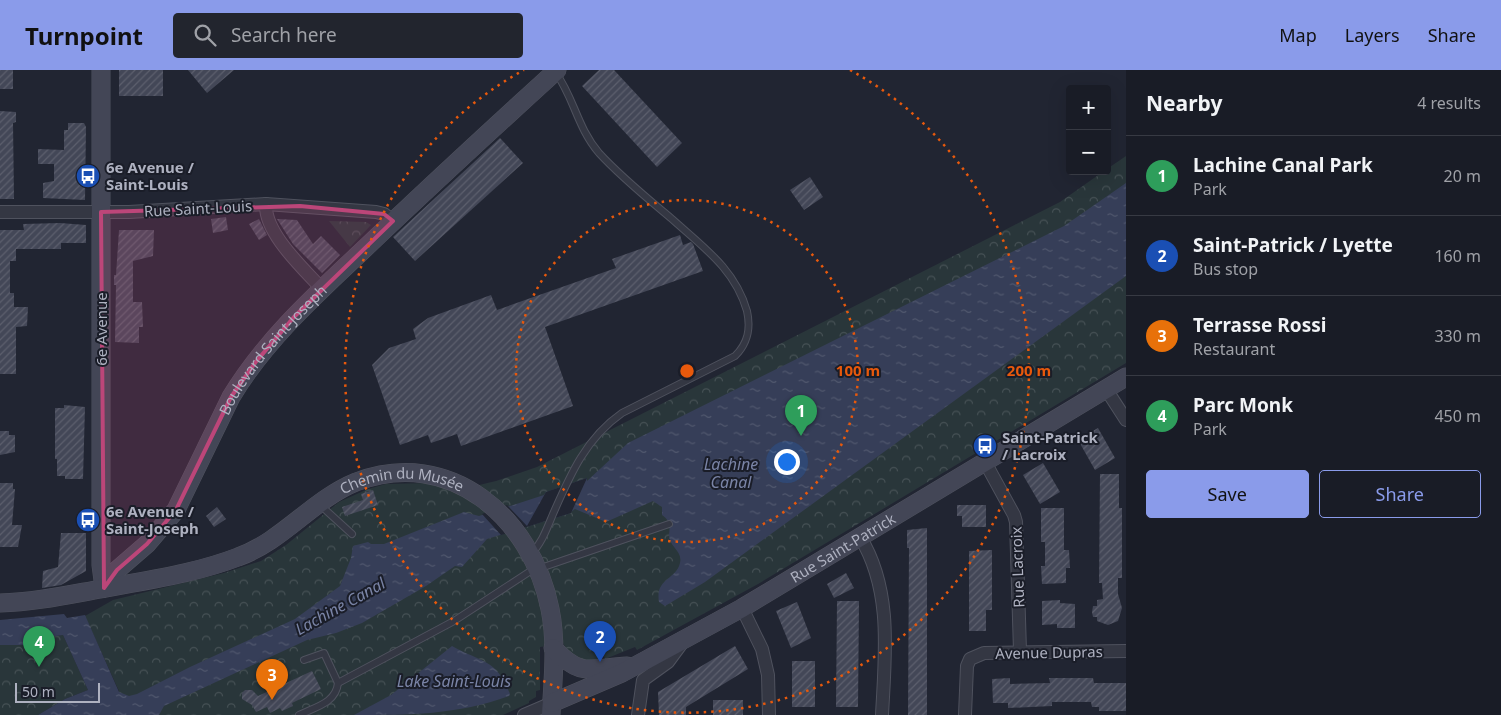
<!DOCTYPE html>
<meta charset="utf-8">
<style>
:root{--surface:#191c26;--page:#22252e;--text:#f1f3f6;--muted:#9fa1a7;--line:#373a43;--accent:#8a9bea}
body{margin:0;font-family:"Noto Sans",sans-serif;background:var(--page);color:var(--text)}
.controls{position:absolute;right:15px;top:15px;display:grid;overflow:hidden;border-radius:5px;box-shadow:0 5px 20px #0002}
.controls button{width:45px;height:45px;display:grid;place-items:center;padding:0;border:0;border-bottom:1px solid var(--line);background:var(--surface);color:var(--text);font:25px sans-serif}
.scale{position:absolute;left:15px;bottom:12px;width:85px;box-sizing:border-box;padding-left:5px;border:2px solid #aeb1c0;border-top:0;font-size:14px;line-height:18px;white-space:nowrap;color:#aeb1c0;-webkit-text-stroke:4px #1a1d28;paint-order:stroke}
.you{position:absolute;left:786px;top:391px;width:18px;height:18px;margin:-12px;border:4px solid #fff;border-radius:50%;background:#1a73e8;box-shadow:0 0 0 8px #1a73e833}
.badge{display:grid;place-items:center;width:32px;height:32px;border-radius:50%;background:var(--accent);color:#fff;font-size:16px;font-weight:700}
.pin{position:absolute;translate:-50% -41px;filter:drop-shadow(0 1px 2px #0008)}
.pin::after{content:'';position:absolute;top:26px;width:18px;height:15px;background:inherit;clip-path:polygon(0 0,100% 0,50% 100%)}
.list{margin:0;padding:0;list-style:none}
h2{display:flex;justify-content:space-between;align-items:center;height:65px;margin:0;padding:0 20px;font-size:21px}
h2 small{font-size:16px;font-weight:400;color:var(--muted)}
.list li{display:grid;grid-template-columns:32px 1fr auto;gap:15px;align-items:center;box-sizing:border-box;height:80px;padding:0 20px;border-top:1px solid var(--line)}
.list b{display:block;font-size:19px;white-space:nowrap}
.list p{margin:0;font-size:16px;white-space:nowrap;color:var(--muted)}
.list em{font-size:16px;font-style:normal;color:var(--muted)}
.actions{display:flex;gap:10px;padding:15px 20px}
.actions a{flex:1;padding:11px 0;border:1px solid var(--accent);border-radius:5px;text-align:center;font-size:18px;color:var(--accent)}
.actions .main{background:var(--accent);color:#111}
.icon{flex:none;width:28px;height:28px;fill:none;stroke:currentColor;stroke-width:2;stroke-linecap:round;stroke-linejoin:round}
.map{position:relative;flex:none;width:1126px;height:645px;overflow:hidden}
header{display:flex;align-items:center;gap:30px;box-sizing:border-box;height:70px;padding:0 25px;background:var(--accent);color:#111}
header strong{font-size:24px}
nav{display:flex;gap:28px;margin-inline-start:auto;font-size:18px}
.search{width:350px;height:45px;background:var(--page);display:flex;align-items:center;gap:12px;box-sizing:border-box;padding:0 18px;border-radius:5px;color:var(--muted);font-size:19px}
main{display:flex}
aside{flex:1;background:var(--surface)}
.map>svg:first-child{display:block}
</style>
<header>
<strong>Turnpoint</strong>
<div class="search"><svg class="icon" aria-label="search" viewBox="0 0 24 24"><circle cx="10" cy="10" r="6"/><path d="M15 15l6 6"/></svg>Search here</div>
<nav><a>Map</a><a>Layers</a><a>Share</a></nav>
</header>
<main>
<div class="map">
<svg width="1126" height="645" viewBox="0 0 1126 645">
<defs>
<pattern id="forest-crowns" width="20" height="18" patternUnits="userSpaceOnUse" patternTransform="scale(1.25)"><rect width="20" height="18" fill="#29363a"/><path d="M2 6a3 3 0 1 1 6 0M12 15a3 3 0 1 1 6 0" fill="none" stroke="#465155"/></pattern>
<pattern id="water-ripples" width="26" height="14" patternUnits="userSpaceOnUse" patternTransform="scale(1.25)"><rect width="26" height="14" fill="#363e58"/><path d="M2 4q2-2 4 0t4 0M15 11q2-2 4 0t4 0" fill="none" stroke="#51586e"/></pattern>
<pattern id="building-hatch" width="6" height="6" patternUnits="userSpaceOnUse" patternTransform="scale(1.25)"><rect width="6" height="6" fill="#434757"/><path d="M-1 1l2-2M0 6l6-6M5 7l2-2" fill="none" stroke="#5c5f6d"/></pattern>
</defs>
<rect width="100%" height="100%" fill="#212532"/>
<g fill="url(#forest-crowns)">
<polygon points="1126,86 1126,293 758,514 637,580 635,577 605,589 604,586 599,587 599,590 586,592 573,584 571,587 563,573 540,577 540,620 536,621 536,627 529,631 529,633 503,645 116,645 119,621 85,546 113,530 224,503 261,491 286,475 339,432 368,419 386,414 429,413 454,421 496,411 537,397 1060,132 1104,101 1107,101 1107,99"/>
<polygon points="329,151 366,152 371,155 350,177"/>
<polygon points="63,565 88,620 65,629 38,645 0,645 0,575 24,575 28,570"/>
</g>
<g fill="url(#water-ripples)">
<path d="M1126,113V206L705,512L665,536L659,532C655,508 676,510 680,493C683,481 669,477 669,465C670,457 670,450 662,445V437L653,431L606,452L575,439L568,444L487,469L462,497L455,496L426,516L362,553L336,563L307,570L164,636L159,645H38L65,629L88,620L63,565L28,570L25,575H0V550L64,544L67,548L85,545L119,622L129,626L137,624L190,597L295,549L340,516L351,488L353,476L368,472L371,474H384L464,442L479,446L544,425L546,422L587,408V411L628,373L1064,156Z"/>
<path d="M452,576C482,593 496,588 510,624L509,626C458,645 408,645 354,645L391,625Z"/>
</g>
<polygon fill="#212532" points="587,408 571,443 501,465 482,444 507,435 527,456 546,422"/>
<g fill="url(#building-hatch)">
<rect x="0" y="0" width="13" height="19"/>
<rect x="119" y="0" width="44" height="26"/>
<polygon points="188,0 234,0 207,23"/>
<polygon points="599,0 614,0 682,73 657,97 582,16"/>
<polygon points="0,41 16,42 16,52 13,53 14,129 0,129"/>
<polygon points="68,53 84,53 86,57 85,130 43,128 43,113 54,111 54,94 38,94 38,79 64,80 64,60 68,60"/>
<polygon points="500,68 523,93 415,191 393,167"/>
<polygon points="810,107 823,127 804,140 790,120"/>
<polygon points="226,147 228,160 213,163 211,149"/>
<polygon points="259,149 267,165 259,170 249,154"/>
<polygon points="277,149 297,150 313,174 321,166 340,185 322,203 293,174"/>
<polygon points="60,153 86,155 86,173 61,173 61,179 16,179 16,191 10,191 10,223 14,223 14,237 28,237 27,256 16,257 16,304 0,304 0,160 24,160 23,154"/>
<polygon points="119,160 154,160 153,186 133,191 133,232 142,232 143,257 139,257 139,273 115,272 116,215 114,215 114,205 116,205"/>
<polygon points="680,165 683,175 691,172 693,174 703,201 545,257 573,336 461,376 457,364 431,373 428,365 400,375 372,295 389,278 416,269 413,259 428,248 491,225 497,240 616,198 612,189"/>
<polygon points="64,335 85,337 83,409 65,409 65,406 57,406 57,389 55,389 55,338 64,338"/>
<polygon points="1098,358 1115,388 1095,400 1078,370"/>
<polygon points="0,361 9,361 9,365 15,365 15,382 0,385"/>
<polygon points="1043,393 1060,422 1040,434 1023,405"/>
<polygon points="1100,404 1119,404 1119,438 1122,438 1122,508 1118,508 1118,524 1122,538 1118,551 1108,555 1097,551 1097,547 1093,547 1092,542 1093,536 1097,536 1097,530 1103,529 1102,513 1099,513"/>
<polygon points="0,413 13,413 13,419 15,419 12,455 22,455 18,477 0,477"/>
<polygon points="373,420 378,435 345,446 342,437 363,430 361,424"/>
<polygon points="957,435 986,435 986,457 962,457 962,446 957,446"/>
<polygon points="217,437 226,449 214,457 206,446"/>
<polygon points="1041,438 1064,438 1064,480 1069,480 1070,498 1066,498 1066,513 1042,514 1041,496 1045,496 1045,472 1041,472"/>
<polygon points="927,458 927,645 908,645 909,478 907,478 907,460"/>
<polygon points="61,463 86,463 86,501 61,515 42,518 43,501 58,497"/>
<polygon points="992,480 992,540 986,540 986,561 969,561 969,481"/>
<polygon points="846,503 854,518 834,528 827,514"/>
<polygon points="1060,530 1060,533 1075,534 1075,558 1057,558 1057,554 1042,555 1042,531"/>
<polygon points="837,531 859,531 858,637 836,637"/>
<polygon points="797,532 811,568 791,578 776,541"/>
<polygon points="735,576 748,599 686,637 686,645 659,645 658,622"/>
<rect x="792" y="591" width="23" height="46"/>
<polygon points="312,601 321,619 292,633 293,636 282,641 280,638 270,643 267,637 256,642 252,635 242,629 242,623 245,620 252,620 258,626"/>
<polygon points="1010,608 1010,614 1050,613 1049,608 1093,608 1094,613 1126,613 1126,641 1099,641 1099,637 1092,637 1091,632 1052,632 1052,636 1008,638 1008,633 993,633 992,609"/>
<rect x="713" y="630" width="30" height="15"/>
</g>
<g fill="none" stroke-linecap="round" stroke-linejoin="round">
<g stroke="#4f525e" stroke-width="8">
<g id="lane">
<polyline points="319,434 352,464"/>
<path d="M531,484C542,473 547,458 553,444C570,405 586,368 622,343L735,286C748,273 751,259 747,241C735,199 703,177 672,149C647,128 621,107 599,83C577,57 574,28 556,3"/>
<polyline points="304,590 324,583 338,613 454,551 529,502 669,454"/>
<path d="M299,645C315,637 336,633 338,613"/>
</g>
</g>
<g stroke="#4f525e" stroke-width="14">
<g id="street">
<path d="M266,134C264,163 304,199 322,219"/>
<polyline points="0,142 129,142 266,134 376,142 384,144 393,151"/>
<polyline points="1106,319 1126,350"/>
<polyline points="985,392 1014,445 1016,452 1020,581"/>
<path d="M860,467C893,520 885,586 882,645"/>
<polyline points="742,538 762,579 768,605 769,645"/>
<polyline points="524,645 552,633"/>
<polyline points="638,645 643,610 668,592 682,573"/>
<polyline points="965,645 967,596 970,589 984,583 1126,581"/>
</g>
</g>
<g stroke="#4f525e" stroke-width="19">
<g id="secondary">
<polyline points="101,0 101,495 104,518"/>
<path id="s1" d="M104,518L117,500L147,474L176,440L231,327C264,272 313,227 360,183C425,121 491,60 557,0"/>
<path id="s2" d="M0,533C35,532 67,525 101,519C147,510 194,504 238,487C283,471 312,430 356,412C450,376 532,448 550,539C557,573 553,610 551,645"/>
<path d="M553,578C581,608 590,598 627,596"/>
<path id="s3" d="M552,633L622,603L742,538L1126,307"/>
</g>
</g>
<use href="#lane" stroke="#343743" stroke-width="6"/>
<use href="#street" stroke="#343743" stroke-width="12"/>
<use href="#secondary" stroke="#434656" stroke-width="18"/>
</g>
<path fill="#bc4679" fill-opacity="0.2" stroke="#bc4679" stroke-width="4" stroke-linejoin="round" d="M300,136L384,144L393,151L294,247L255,293L231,327L176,440L147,474L117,500L104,518L101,142Z"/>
<g fill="none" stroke="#e8590c" stroke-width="2.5" stroke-dasharray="2.5 5">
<circle cx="687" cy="301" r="171"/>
<path d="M850 0A342 342 0 1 1 524 0"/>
</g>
<defs>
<g id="bus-disc" transform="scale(1.25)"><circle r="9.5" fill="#1a4fb4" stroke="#1a1d28"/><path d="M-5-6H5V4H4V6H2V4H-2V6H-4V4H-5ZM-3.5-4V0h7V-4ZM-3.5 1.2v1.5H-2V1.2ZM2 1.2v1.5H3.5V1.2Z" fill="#fff"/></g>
</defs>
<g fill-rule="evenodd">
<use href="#bus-disc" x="88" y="106"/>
<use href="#bus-disc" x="985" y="376"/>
<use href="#bus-disc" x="88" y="450"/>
</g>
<g text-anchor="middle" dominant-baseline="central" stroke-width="4" stroke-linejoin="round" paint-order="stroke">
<g font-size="15" font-weight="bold" fill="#aeb1c0" stroke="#1a1d28" text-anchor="start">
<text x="106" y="97">6e Avenue /<tspan x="106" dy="17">Saint-Louis</tspan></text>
<text x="1002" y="367">Saint-Patrick<tspan x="1002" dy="17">/ Lacroix</tspan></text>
<text x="106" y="441">6e Avenue /<tspan x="106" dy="17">Saint-Joseph</tspan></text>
</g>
<g font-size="15" fill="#aeb1c0" stroke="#1a1d28">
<text transform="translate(198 138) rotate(-3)">Rue Saint-Louis</text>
<text transform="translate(101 259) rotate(-90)">6e Avenue</text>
<text stroke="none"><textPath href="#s1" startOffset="295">Boulevard Saint-Joseph</textPath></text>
<text stroke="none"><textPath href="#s2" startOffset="430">Chemin du Musée</textPath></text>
<text stroke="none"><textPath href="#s3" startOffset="330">Rue Saint-Patrick</textPath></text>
<text transform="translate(1017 497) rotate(-92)">Rue Lacroix</text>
<text transform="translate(1049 582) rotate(-1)">Avenue Dupras</text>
</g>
<g font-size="16" font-style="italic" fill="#7a84a6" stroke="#1a1d28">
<text x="731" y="394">Lachine<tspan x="731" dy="18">Canal</tspan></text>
<text transform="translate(340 536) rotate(-29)">Lachine Canal</text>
<text x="454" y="611">Lake Saint-Louis</text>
</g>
</g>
<circle cx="687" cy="301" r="8" fill="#e8590c" stroke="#1a1d28" stroke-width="2.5"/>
<g font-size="15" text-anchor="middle" font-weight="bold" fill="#e8590c" stroke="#1a1d28" stroke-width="4" stroke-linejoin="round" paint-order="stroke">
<text x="858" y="306">100 m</text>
<text x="1029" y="306">200 m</text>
</g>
</svg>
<div class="controls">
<button>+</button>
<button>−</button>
</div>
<div class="scale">50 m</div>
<div class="you"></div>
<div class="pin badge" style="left:801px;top:366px;background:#2e9e5b">1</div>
<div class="pin badge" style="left:600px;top:592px;background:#1a4fb4">2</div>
<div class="pin badge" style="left:272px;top:630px;background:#e8710a">3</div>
<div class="pin badge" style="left:39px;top:597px;background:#2e9e5b">4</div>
</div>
<aside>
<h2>Nearby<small>4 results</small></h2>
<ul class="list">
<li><span class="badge" style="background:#2e9e5b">1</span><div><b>Lachine Canal Park</b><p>Park</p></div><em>20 m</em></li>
<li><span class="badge" style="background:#1a4fb4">2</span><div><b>Saint-Patrick / Lyette</b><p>Bus stop</p></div><em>160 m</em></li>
<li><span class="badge" style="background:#e8710a">3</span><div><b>Terrasse Rossi</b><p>Restaurant</p></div><em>330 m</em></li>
<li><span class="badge" style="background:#2e9e5b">4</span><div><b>Parc Monk</b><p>Park</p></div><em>450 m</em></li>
</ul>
<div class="actions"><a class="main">Save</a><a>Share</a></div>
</aside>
</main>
